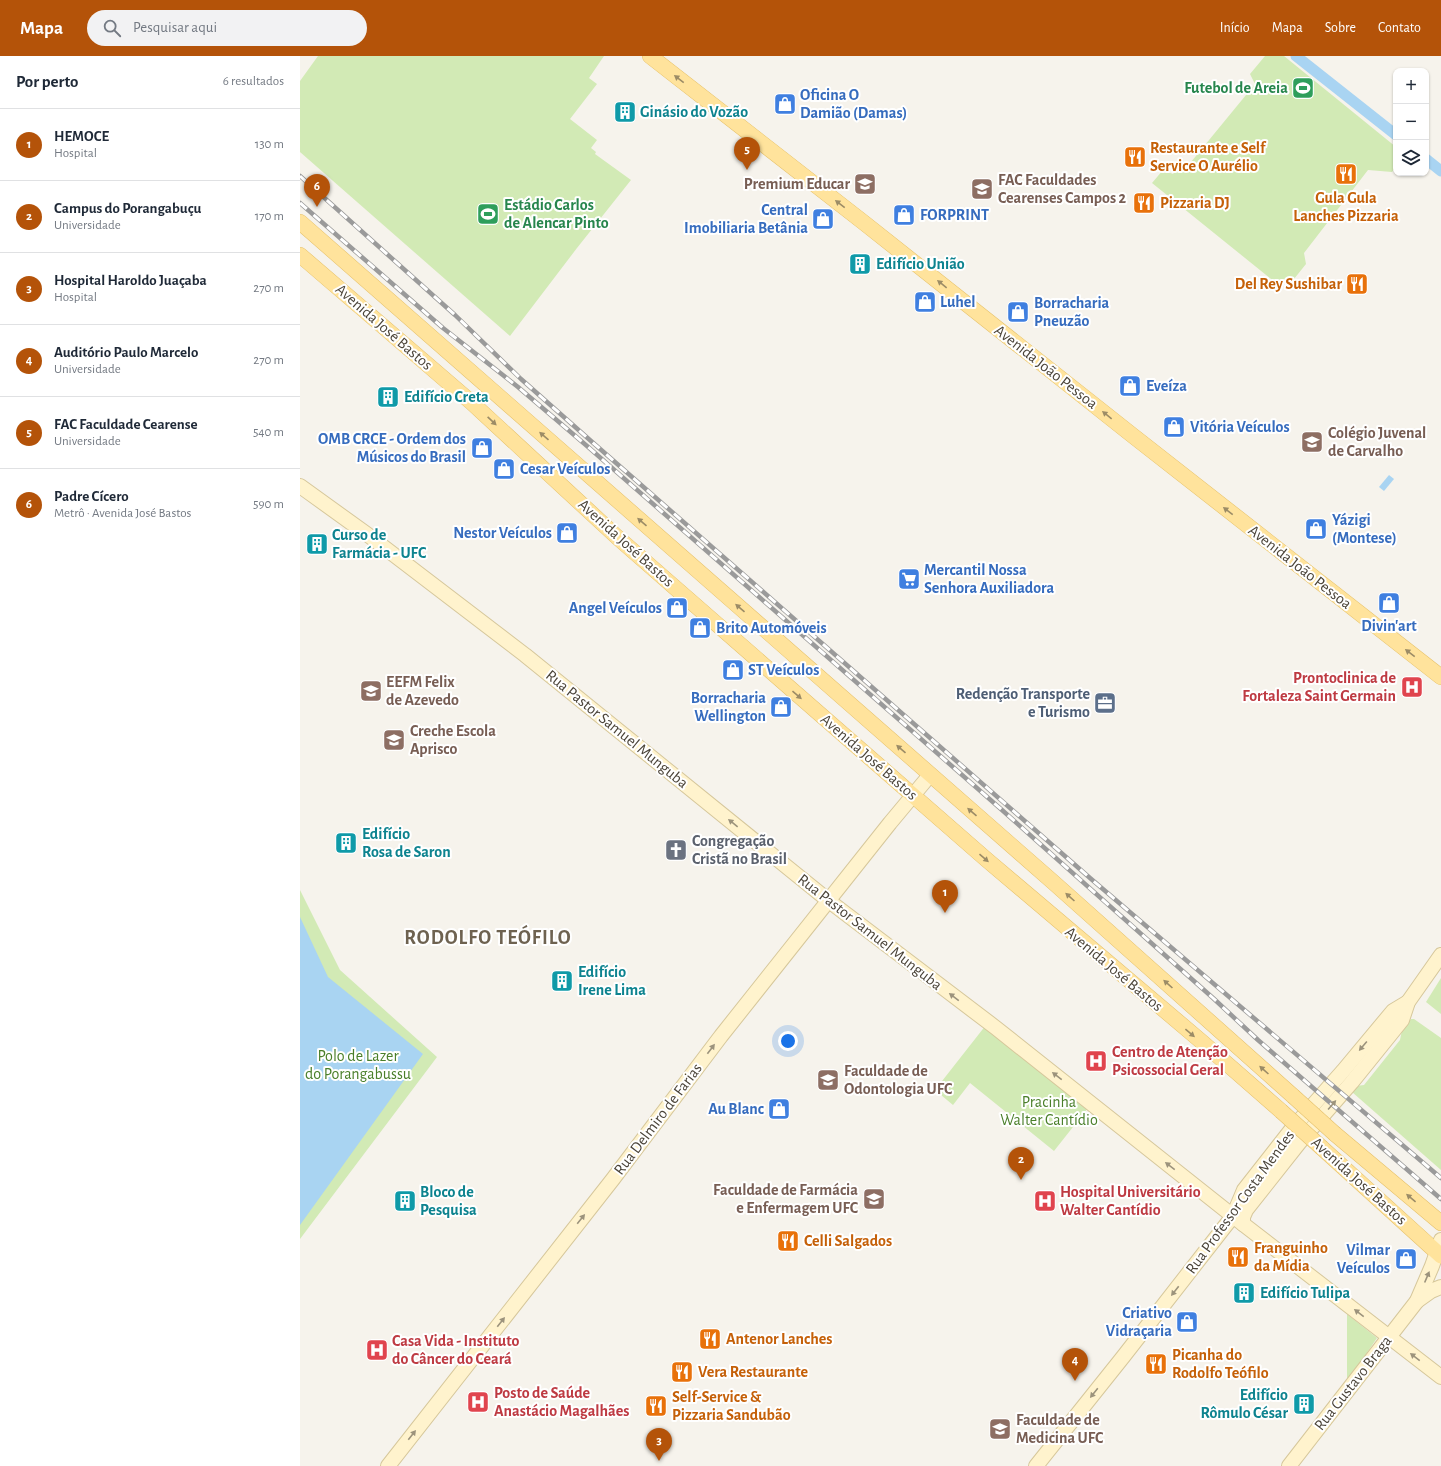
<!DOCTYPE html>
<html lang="pt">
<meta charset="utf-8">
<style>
:root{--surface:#fff;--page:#f2f2f3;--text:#1f2937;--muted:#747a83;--line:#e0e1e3;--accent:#b45309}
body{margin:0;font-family:"Alegreya Sans",sans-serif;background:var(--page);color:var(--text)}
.controls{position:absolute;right:12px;top:12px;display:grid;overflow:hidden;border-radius:8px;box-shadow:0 1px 3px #0004}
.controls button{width:36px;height:36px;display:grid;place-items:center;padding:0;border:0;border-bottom:1px solid var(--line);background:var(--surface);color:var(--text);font:20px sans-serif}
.you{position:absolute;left:488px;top:985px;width:14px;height:14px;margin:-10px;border:3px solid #fff;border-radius:50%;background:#1a73e8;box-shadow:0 0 0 6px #1a73e833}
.badge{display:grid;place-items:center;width:26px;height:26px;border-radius:50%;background:var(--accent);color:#fff;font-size:13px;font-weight:700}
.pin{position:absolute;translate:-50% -33px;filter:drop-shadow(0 1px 2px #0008)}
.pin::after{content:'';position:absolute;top:21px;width:14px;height:12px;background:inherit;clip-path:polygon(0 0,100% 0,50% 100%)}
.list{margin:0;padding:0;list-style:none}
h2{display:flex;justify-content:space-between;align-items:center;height:52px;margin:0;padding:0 16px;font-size:17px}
h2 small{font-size:13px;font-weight:400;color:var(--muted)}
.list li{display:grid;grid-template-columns:26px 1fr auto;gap:12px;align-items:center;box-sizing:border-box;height:72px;padding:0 16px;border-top:1px solid var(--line)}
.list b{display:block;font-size:15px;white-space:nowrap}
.list p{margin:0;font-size:13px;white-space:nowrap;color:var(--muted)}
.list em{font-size:13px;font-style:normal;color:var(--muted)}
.icon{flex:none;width:22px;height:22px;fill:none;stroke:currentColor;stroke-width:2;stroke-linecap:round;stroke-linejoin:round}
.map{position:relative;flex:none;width:1141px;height:1410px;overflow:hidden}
header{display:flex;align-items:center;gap:24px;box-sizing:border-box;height:56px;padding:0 20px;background:var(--accent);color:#fff}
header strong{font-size:19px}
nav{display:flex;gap:22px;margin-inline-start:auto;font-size:14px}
.search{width:280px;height:36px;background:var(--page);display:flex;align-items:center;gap:10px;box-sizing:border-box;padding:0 14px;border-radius:22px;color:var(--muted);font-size:15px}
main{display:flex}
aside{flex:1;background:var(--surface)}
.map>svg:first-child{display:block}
</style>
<header>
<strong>Mapa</strong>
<div class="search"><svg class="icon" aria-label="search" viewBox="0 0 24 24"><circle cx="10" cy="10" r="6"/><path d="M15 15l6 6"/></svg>Pesquisar aqui</div>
<nav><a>Início</a><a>Mapa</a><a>Sobre</a><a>Contato</a></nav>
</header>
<main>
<aside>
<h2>Por perto<small>6 resultados</small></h2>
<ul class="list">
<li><span class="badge">1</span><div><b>HEMOCE</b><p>Hospital</p></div><em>130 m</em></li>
<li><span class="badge">2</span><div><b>Campus do Porangabuçu</b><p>Universidade</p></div><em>170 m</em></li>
<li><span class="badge">3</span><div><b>Hospital Haroldo Juaçaba</b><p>Hospital</p></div><em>270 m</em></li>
<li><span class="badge">4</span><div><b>Auditório Paulo Marcelo</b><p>Universidade</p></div><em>270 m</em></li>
<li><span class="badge">5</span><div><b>FAC Faculdade Cearense</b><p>Universidade</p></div><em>540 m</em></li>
<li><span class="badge">6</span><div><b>Padre Cícero</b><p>Metrô · Avenida José Bastos</p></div><em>590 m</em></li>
</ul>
</aside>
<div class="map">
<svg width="1141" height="1410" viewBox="0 0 1141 1410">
<rect width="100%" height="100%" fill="#f6f3ec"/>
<g fill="#d2eab5">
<polygon points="18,0 304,0 289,22 297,28 270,63 297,84 291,92 296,96 295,98 331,124 277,192 210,280 0,96 0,25"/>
<polygon points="965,0 984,0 1096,91 1096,111 1092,116 1068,114 1004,197 1006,208 994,223 976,227 852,127 863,114 873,118 882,107 891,106 955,28 950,18"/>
<polygon points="0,834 40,914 137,1001 0,1183"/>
<polygon points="1141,922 1141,958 1126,946"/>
<polygon points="1111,963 1114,963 1141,982 1141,1114 1052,1036 1056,1030 1064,1029 1100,984 1102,974"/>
<polygon points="686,969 788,1052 754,1095 670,1027 653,1049 635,1034"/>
<polygon points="1047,1258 1077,1282 1047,1326"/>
</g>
<g fill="#a9d4f2">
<polygon points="1089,419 1094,423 1084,435 1079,431"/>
<polygon points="0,861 28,921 123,998 0,1169"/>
</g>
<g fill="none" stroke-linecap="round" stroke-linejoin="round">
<g stroke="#a9d4f2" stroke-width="11">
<polyline points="996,0 1096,79"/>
<polyline points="1126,103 1141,115"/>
</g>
<g stroke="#d6c79b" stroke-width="16">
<g id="secondary">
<polyline points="0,430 68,479 225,599 529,845 696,972 943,1168 1141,1321"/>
<polyline points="943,1168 943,1161 946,1154 999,1087 1052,1026 1102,964 1108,946 1141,899"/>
<polyline points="1117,1245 1131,1235 1141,1231"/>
<polyline points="88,1410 313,1123 421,980 590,767 630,719"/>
<polyline points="736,1410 823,1301 933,1160 944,1134 991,1074 1043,1015 1093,955 1108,946"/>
<polyline points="989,1410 1117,1245 1132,1210 1141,1184"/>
</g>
</g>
<g stroke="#e6c16a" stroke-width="16">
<g id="primary">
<polyline points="350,0 563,166 832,379 1141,621"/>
<polyline points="0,166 753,826 993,1040"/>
<polyline points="0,199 171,346 317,481 687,804 902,986 981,1055"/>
<polyline points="1035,1078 1141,1167"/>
<polyline points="1022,1092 1141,1200"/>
</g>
</g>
<use href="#secondary" stroke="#fff3cd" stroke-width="14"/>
<use href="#primary" stroke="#ffe39c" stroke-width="15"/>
<g stroke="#9a9a9a" stroke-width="4.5">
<g id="rail">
<polyline points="0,120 155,259 221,323 291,385 790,822 1141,1122"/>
<polyline points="0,147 143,272 218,331 287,390 702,754 913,942 958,984 1141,1143"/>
</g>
</g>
<use href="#rail" stroke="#fff" stroke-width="3" stroke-dasharray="9" stroke-linecap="butt"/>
<g stroke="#e6c16a" stroke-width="16" stroke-linecap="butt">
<g id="primary-bridge">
<polyline points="993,1040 1035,1078"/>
<polyline points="981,1055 1022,1092"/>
</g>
</g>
<use href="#primary-bridge" stroke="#ffe39c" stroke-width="15"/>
</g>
<defs><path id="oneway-solid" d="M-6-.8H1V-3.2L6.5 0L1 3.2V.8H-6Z"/></defs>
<g fill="#9c8c66">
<use href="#oneway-solid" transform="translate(379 23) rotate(-142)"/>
<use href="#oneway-solid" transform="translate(540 148) rotate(-142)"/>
<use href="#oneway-solid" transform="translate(642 228) rotate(-141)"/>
<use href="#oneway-solid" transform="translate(807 359) rotate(-141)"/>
<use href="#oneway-solid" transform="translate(192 365) rotate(43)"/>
<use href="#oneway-solid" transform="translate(244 380) rotate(-139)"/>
<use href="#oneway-solid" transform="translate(928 455) rotate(-142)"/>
<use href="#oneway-solid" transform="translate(342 466) rotate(-139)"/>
<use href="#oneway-solid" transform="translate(440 552) rotate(-139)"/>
<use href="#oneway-solid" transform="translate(1110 597) rotate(-142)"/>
<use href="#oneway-solid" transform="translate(497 639) rotate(41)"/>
<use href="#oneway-solid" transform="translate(601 693) rotate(-139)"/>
<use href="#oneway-solid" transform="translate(672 756) rotate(-139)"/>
<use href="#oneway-solid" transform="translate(684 802) rotate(41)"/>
<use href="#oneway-solid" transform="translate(770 841) rotate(-138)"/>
<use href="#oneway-solid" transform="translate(868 928) rotate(-138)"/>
<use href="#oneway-solid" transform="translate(890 977) rotate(40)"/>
<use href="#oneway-solid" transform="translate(964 1014) rotate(-138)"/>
<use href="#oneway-solid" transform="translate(1111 1142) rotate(-140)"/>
</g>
<g fill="#9c937c">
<use href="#oneway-solid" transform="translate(433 767) rotate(-141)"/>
<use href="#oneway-solid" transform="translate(654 941) rotate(-143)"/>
<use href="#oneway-solid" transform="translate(1063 990) rotate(130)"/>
<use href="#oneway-solid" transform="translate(411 993) rotate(-53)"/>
<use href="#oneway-solid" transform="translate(757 1020) rotate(-142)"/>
<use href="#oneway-solid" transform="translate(1032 1049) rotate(-49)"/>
<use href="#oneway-solid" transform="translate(870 1110) rotate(-142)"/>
<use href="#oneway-solid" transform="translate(281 1163) rotate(-51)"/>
<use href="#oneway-solid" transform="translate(1127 1221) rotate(-67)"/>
<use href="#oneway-solid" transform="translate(875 1235) rotate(128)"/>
<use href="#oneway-solid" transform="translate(1059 1257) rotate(-142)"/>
<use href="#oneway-solid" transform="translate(201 1266) rotate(-52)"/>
<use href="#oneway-solid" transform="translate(1115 1301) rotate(-142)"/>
<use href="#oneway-solid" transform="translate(794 1337) rotate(129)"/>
<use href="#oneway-solid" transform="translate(112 1379) rotate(-52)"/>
</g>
<defs>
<g id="stadium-square" transform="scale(1.15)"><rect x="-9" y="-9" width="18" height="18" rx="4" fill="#2e9e5b" stroke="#fff"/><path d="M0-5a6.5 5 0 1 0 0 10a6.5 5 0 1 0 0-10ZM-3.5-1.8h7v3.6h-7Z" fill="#fff"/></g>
<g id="shop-square" transform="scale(1.15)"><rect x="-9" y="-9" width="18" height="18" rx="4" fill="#3f7fe0" stroke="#fff"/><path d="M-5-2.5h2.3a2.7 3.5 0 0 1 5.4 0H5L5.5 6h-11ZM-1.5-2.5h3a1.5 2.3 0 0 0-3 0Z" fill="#fff"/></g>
<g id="building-square" transform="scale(1.15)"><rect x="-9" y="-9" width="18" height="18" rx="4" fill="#0f9aa8" stroke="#fff"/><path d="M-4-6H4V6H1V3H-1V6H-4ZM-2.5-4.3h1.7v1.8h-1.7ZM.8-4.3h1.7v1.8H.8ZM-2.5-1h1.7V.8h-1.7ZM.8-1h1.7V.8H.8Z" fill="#fff"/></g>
<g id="restaurant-square" transform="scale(1.15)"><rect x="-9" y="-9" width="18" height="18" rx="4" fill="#e8710a" stroke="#fff"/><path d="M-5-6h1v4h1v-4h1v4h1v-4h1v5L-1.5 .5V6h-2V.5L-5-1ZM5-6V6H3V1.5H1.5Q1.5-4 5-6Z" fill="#fff"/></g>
<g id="school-square" transform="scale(1.15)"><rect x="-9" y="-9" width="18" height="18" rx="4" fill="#8d6e63" stroke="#fff"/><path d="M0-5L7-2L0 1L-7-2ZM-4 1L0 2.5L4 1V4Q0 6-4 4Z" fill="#fff"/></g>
<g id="university-square" transform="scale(1.15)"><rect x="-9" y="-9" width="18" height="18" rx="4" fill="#8d6e63" stroke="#fff"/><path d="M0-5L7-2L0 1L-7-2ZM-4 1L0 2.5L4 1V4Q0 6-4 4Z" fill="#fff"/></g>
<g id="supermarket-square" transform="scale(1.15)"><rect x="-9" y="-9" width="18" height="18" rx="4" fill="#3f7fe0" stroke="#fff"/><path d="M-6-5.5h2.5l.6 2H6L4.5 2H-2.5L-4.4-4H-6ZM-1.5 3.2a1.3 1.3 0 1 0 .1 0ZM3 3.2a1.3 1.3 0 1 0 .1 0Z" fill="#fff"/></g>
<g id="hospital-square" transform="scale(1.15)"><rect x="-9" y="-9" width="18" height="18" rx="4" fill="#e0444e" stroke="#fff"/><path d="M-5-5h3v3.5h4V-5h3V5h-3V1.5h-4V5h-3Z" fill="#fff"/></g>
<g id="office-square" transform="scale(1.15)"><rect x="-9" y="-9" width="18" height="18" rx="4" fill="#5c6f8a" stroke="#fff"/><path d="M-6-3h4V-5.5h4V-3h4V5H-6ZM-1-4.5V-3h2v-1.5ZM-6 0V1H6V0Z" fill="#fff"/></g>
<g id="church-square" transform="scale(1.15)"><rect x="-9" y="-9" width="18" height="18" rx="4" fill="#6b7280" stroke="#fff"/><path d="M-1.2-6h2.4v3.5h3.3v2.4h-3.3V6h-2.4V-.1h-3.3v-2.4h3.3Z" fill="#fff"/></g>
</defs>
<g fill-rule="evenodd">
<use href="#stadium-square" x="1003" y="32"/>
<use href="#shop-square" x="485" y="48"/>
<use href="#building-square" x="325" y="56"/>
<use href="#restaurant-square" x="835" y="101"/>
<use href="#restaurant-square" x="1046" y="118"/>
<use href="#school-square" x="565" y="128"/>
<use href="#university-square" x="682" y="133"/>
<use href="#restaurant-square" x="844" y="147"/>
<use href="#stadium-square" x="188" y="158"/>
<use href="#shop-square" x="604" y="159"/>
<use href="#shop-square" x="523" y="163"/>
<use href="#building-square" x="560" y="208"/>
<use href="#restaurant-square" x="1057" y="228"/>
<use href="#shop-square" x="625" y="246"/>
<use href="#shop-square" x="718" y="256"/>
<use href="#shop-square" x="830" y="330"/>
<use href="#building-square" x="88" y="341"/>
<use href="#shop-square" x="874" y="371"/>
<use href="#school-square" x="1012" y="386"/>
<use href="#shop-square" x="182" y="392"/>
<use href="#shop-square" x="204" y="413"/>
<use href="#shop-square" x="1016" y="473"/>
<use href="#shop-square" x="267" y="477"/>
<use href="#building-square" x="17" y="488"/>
<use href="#supermarket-square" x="609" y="523"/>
<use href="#shop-square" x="1089" y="547"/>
<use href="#shop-square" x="377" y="552"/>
<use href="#shop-square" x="400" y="572"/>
<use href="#shop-square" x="433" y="614"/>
<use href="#hospital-square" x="1112" y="631"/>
<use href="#school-square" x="71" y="635"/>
<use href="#office-square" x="805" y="647"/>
<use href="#shop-square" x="481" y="651"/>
<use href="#school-square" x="94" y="684"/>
<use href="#building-square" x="46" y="787"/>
<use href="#church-square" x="376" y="794"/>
<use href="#building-square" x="262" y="925"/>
<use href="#hospital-square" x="796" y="1005"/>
<use href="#university-square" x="528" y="1024"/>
<use href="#shop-square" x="479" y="1053"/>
<use href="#university-square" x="574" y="1143"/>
<use href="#building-square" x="105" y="1145"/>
<use href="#hospital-square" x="745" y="1145"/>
<use href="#restaurant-square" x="488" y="1185"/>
<use href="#restaurant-square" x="938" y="1201"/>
<use href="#shop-square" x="1106" y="1203"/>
<use href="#building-square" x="944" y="1237"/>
<use href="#shop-square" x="887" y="1266"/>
<use href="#restaurant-square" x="410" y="1283"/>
<use href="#hospital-square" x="77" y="1294"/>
<use href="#restaurant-square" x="856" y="1308"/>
<use href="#restaurant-square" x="382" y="1316"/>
<use href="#hospital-square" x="178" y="1346"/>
<use href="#building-square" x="1004" y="1348"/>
<use href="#restaurant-square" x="356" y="1350"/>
<use href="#university-square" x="700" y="1373"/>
</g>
<g text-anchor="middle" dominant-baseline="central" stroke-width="4" stroke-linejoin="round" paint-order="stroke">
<g font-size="16" font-weight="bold" fill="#27864d" stroke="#fff" text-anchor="end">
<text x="988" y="32">Futebol de Areia</text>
<text x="204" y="149" text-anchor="start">Estádio Carlos<tspan x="204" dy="18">de Alencar Pinto</tspan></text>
</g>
<g font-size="16" font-weight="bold" fill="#366cbe" stroke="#fff" text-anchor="start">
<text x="500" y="39">Oficina O<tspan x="500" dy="18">Damião (Damas)</tspan></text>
<text x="508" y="154" text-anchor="end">Central<tspan x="508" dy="18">Imobiliaria Betânia</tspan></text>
<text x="620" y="159">FORPRINT</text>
<text x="640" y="246">Luhel</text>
<text x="734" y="247">Borracharia<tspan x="734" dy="18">Pneuzão</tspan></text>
<text x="846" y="330">Eveíza</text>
<text x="890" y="371">Vitória Veículos</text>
<text x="166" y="383" text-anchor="end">OMB CRCE - Ordem dos<tspan x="166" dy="18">Músicos do Brasil</tspan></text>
<text x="220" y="413">Cesar Veículos</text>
<text x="1032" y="464">Yázigi<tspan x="1032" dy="18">(Montese)</tspan></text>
<text x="252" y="477" text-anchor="end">Nestor Veículos</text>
<text x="624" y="514">Mercantil Nossa<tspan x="624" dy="18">Senhora Auxiliadora</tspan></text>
<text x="362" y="552" text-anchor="end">Angel Veículos</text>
<text x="1089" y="570" text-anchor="middle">Divin'art</text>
<text x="416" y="572">Brito Automóveis</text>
<text x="448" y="614">ST Veículos</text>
<text x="466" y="642" text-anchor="end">Borracharia<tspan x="466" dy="18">Wellington</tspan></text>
<text x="464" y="1053" text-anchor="end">Au Blanc</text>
<text x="1090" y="1194" text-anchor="end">Vilmar<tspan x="1090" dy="18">Veículos</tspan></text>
<text x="872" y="1257" text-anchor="end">Criativo<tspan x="872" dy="18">Vidraçaria</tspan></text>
</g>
<g font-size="16" font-weight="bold" fill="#0d838f" stroke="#fff" text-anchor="start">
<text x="340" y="56">Ginásio do Vozão</text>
<text x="576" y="208">Edifício União</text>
<text x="104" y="341">Edifício Creta</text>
<text x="32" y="479">Curso de<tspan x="32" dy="18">Farmácia - UFC</tspan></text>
<text x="62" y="778">Edifício<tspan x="62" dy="18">Rosa de Saron</tspan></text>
<text x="278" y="916">Edifício<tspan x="278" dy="18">Irene Lima</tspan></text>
<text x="120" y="1136">Bloco de<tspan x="120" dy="18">Pesquisa</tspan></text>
<text x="960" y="1237">Edifício Tulipa</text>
<text x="988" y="1339" text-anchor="end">Edifício<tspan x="988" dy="18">Rômulo César</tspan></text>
</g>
<g font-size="16" font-weight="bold" fill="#c56008" stroke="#fff" text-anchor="start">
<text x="850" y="92">Restaurante e Self<tspan x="850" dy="18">Service O Aurélio</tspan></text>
<text x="1046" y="142" text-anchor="middle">Gula Gula<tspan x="1046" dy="18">Lanches Pizzaria</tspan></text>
<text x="860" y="147">Pizzaria DJ</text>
<text x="1042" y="228" text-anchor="end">Del Rey Sushibar</text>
<text x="504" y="1185">Celli Salgados</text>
<text x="954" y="1192">Franguinho<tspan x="954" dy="18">da Mídia</tspan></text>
<text x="426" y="1283">Antenor Lanches</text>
<text x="872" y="1299">Picanha do<tspan x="872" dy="18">Rodolfo Teófilo</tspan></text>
<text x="398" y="1316">Vera Restaurante</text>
<text x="372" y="1341">Self-Service &amp;<tspan x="372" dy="18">Pizzaria Sandubão</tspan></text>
</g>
<g font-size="16" font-weight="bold" fill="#785e54" stroke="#fff" text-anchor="start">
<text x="698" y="124">FAC Faculdades<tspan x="698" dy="18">Cearenses Campos 2</tspan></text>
<text x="550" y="128" text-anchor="end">Premium Educar</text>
<text x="1028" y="377">Colégio Juvenal<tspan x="1028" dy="18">de Carvalho</tspan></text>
<text x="86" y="626">EEFM Felix<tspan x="86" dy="18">de Azevedo</tspan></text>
<text x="110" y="675">Creche Escola<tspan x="110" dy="18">Aprisco</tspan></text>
<text x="544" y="1015">Faculdade de<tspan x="544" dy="18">Odontologia UFC</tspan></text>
<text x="558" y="1134" text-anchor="end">Faculdade de Farmácia<tspan x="558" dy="18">e Enfermagem UFC</tspan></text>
<text x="716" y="1364">Faculdade de<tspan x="716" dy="18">Medicina UFC</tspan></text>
</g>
<g font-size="16" fill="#4b4439" stroke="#fff">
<text transform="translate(84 271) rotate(41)">Avenida José Bastos</text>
<text transform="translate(746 311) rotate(38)">Avenida João Pessoa</text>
<text transform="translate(326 487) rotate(42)">Avenida José Bastos</text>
<text transform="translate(1000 511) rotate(38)">Avenida João Pessoa</text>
<text transform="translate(317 673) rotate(39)">Rua Pastor Samuel Munguba</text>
<text transform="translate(569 701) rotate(41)">Avenida José Bastos</text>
<text transform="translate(570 876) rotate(38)">Rua Pastor Samuel Munguba</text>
<text transform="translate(814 913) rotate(40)">Avenida José Bastos</text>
<text transform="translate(358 1063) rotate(-53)">Rua Delmiro de Farias</text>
<text transform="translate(1059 1125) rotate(42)">Avenida José Bastos</text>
<text transform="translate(940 1146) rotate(-54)">Rua Professor Costa Mendes</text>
<text transform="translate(1053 1327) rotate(-52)">Rua Gustavo Braga</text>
</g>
<g font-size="16" font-weight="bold" fill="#be3a42" stroke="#fff" text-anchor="start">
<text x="1096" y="622" text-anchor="end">Prontoclinica de<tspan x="1096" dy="18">Fortaleza Saint Germain</tspan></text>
<text x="812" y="996">Centro de Atenção<tspan x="812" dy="18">Psicossocial Geral</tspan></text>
<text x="760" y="1136">Hospital Universitário<tspan x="760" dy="18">Walter Cantídio</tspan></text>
<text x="92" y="1285">Casa Vida - Instituto<tspan x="92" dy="18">do Câncer do Ceará</tspan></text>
<text x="194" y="1337">Posto de Saúde<tspan x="194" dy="18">Anastácio Magalhães</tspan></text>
</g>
<g font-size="16" font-weight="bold" fill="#4e5e75" stroke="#fff" text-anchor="end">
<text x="790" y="638">Redenção Transporte<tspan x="790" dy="18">e Turismo</tspan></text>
</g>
<g font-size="16" font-weight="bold" fill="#5b616d" stroke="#fff" text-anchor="start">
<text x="392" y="785">Congregação<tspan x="392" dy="18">Cristã no Brasil</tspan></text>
</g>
<g font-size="16" fill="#4a7f2a" stroke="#fff">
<text x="58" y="1000">Polo de Lazer<tspan x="58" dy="18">do Porangabussu</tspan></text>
<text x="749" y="1046">Pracinha<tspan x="749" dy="18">Walter Cantídio</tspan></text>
</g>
<g font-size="20" font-weight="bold" letter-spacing="1" fill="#6e6250" stroke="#fff">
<text x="188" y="882">RODOLFO TEÓFILO</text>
</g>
</g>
</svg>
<div class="controls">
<button>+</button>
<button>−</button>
<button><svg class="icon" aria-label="layers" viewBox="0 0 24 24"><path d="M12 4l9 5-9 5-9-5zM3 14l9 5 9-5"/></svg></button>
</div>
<div class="you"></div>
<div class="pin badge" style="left:645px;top:857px">1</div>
<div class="pin badge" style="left:721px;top:1124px">2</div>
<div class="pin badge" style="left:359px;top:1405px">3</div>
<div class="pin badge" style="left:775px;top:1325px">4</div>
<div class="pin badge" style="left:447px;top:114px">5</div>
<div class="pin badge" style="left:17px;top:151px">6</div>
</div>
</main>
